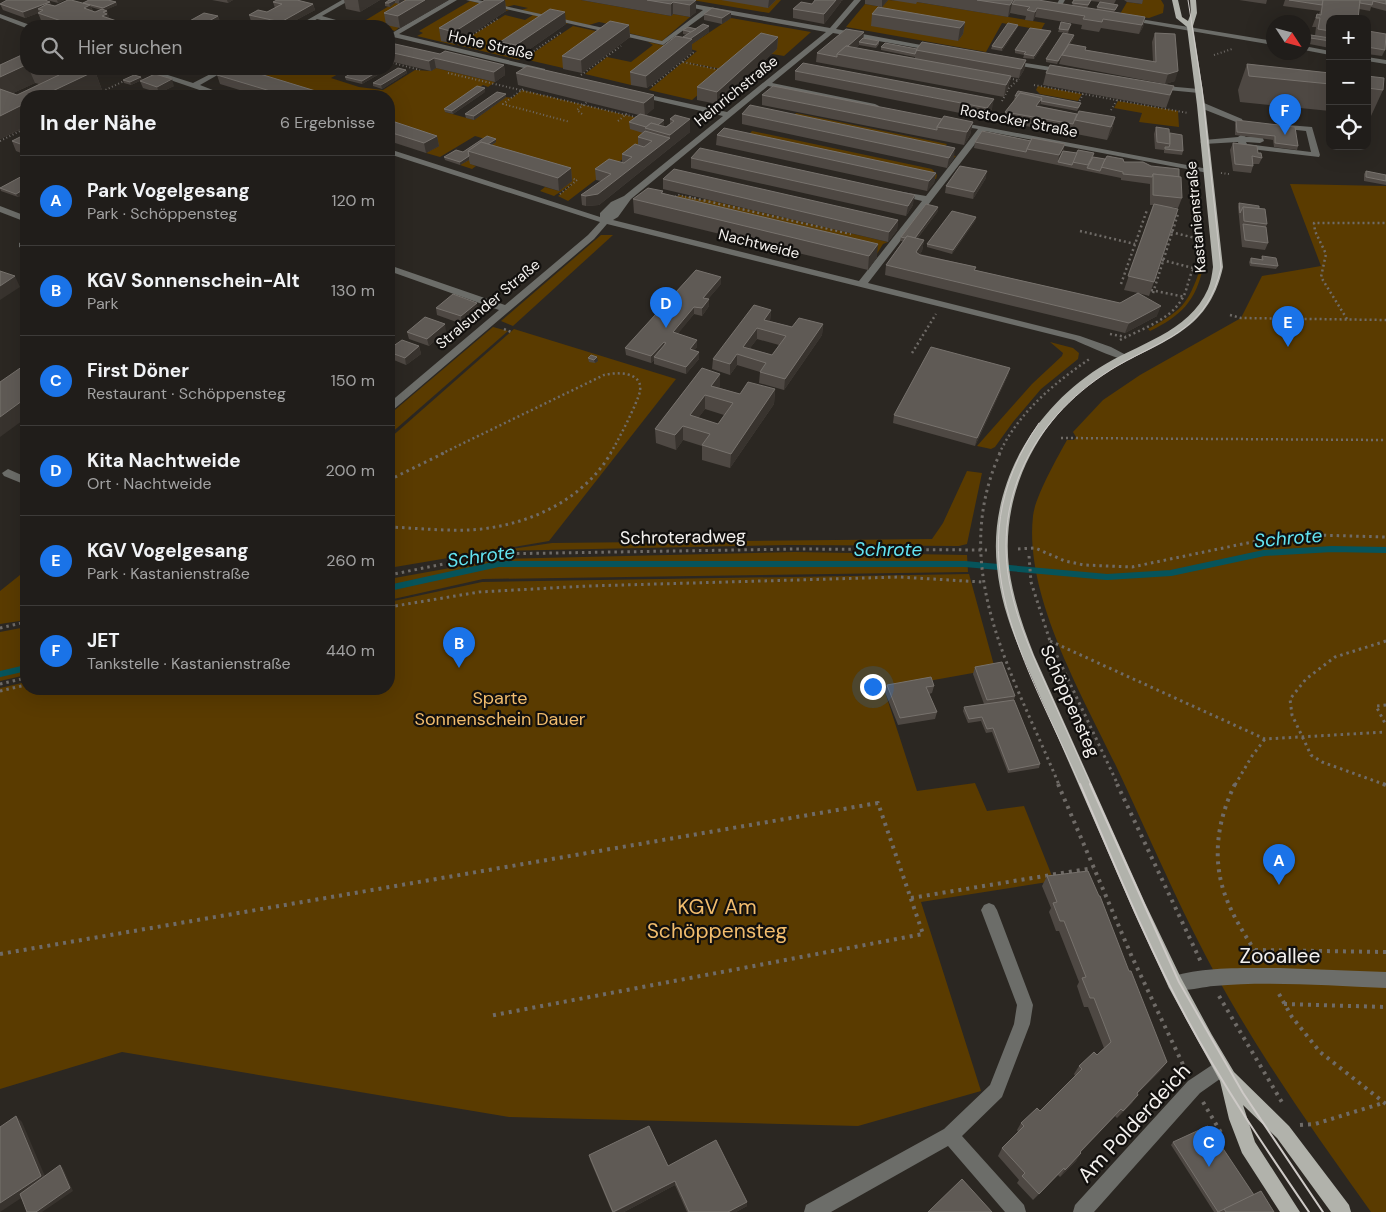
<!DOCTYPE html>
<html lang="de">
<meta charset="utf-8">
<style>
:root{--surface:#201d1a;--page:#282623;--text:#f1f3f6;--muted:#a2a2a2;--line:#3d3b39;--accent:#1a73e8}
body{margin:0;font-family:"DM Sans",sans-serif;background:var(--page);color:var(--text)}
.controls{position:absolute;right:15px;top:15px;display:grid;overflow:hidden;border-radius:10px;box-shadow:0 5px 20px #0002}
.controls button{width:45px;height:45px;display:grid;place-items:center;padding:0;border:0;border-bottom:1px solid var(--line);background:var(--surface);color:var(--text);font:25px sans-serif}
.compass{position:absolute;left:1266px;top:15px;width:45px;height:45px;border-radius:50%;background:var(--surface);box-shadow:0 5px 20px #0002;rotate:126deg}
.you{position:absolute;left:872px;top:686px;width:18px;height:18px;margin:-12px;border:4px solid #fff;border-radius:50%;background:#1a73e8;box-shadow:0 0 0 8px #1a73e833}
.badge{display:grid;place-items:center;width:32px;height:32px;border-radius:50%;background:var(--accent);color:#fff;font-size:16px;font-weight:700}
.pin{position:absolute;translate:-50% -41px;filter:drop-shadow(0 1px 2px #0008)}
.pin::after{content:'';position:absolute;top:26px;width:18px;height:15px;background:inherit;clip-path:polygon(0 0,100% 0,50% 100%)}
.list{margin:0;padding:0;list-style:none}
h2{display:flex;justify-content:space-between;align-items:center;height:65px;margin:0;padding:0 20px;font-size:21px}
h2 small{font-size:16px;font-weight:400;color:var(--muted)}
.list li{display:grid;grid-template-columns:32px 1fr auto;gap:15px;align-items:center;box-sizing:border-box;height:90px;padding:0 20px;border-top:1px solid var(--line)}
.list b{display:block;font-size:19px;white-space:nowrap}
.list p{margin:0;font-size:16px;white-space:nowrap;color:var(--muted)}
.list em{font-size:16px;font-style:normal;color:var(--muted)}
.icon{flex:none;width:28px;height:28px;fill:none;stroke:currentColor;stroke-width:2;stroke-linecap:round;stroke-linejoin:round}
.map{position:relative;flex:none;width:1386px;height:1212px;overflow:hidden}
.search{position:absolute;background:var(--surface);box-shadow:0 5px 20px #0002;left:20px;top:20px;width:375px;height:55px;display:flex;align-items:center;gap:12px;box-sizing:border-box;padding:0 18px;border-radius:20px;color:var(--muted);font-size:19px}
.panel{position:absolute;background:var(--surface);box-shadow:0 5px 20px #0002;left:20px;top:90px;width:375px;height:605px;border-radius:20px}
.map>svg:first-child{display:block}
</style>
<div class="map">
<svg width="1386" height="1212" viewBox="0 0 1386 1212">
<rect width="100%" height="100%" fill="#2b2722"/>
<g fill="#5a3b00">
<polygon points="399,0 429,0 395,31 389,29 389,26 375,26 361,23"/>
<polygon points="495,0 581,0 671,16 673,14 690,17 662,41 620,31 628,28 599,22 589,25 521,10 528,8 514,5 506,7"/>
<polygon points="692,0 781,0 769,13"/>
<polygon points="888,0 917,2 1045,23 1041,30 1002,23 986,52 846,27 865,4 882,7"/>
<polygon points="1143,0 1161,0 1164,5 1163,13 1149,18 1120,14 1127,2 1141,4"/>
<polygon points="470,1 509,10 506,11 492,8 442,41 456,44 454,45 417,36 423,33 419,31"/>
<polygon points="505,15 525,20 533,15 568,23 566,24 551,21 502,54 521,59 519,60 457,45"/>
<polygon points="731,18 811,32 784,56 772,54 726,70 684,62 697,51 686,48"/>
<polygon points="573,26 609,34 563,68 524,59"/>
<polygon points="648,42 676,48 631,85 585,74 607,57 631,62 653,45"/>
<polygon points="683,62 725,71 692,100 649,90"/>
<polygon points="436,68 495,82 488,87 483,85 445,112 474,120 506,97 512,98 522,90 642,119 654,135 568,201 558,196 575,182 554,196 540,191 545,187 559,191 572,181 470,164 476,166 472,169 460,165 495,142 475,136 440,157 426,153 439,146 389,129 389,96 309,96 255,80 274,69 347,69 331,78 359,87 383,90 415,70 431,71"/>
<polygon points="1038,86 1082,94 1078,101 1040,94 1036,90"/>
<polygon points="1118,101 1178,111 1179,127 1139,122 1142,113 1114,108"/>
<polygon points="796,113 947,144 940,153 956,156 954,158 786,123"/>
<polygon points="752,131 932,169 937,175 936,179 745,139"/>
<path d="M1290,184L1386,186V1212H1371C1307,1123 1243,1032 1194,933C1167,879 1143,823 1117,768C1083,697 1024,596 1033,516C1035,497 1057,458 1067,440H1074L1076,437L1073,432L1103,400L1140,375L1241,318L1262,276L1321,266Z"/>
<polygon points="680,195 702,200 704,199 888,242 883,244 875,257 672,199"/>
<polygon points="601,235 613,235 513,326 501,321"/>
<path d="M1203,267C1196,301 1181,316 1150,331L1148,329C1181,311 1188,305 1200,269Z"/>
<polygon points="493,327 508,331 389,435 389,415"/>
<polygon points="514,329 676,379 549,541 389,568 389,439"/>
<polygon points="1050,342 1073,348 1079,353 1078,359 1041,389 1013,422 995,447 991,449 977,446 1032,384 1062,356 1063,353"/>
<polygon points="967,471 982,473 967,544 959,546 789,545 497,551 552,543 932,539 943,523"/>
<polygon points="795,552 967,555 968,572 483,579 389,600 389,579 500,559"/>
<polygon points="969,574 995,669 884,689 917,791 975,783 987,811 1024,806 1054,881 921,902 981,1091 858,1126 509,1117 122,1052 0,1089 0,688 26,682 26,689 389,689 389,602 482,582"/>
<polygon points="20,575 26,578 26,620 0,624 0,591"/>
<polygon points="26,627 26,675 0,681 0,632"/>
</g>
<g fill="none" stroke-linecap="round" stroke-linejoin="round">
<g stroke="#06545b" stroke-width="6">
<polyline points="389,588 498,564 965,564 1107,577 1171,573 1264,553 1332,549 1386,550"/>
<polyline points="0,674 26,668"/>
</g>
<g stroke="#6f6b67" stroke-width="2" stroke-dasharray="1 2.5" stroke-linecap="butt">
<polyline points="464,40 499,18"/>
<polyline points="528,55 562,32"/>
<polyline points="1214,55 1232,49"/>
<polyline points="389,62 420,70"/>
<polyline points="683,62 721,70"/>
<polyline points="448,73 639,118"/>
<polyline points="581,75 621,46"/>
<polyline points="1006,78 1018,80"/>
<polyline points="1034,85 1188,113"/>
<polyline points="652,86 694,52"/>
<polyline points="523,89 503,104 570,122"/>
<polyline points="93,96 126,80"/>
<polyline points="1002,101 1009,88 1019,79"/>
<polyline points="1078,104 1083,94"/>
<polyline points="1111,110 1117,100"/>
<polyline points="582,114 577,110 587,102"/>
<polyline points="618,121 629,112"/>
<polyline points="0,141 26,128"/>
<polyline points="1221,173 1229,174"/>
<polyline points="560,194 577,180 570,178"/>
<polyline points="672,198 679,195 695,199"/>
</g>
<g stroke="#6f6b67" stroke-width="2.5" stroke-dasharray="2 3" stroke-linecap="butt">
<polyline points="689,197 851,234"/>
<polyline points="1080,231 1135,244"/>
<polyline points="1171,232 1199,239"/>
<polyline points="1162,260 1193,268"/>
<polyline points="1121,284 1147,210"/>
<polyline points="1151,290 1185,297"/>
<polyline points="1153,293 1178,214"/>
<polyline points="1230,315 1241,318 1386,320"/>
<polyline points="1347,319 1321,277 1326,254 1315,231 1314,223 1386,223"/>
<polyline points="504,329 511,332"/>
<polyline points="1110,334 1126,337"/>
<path d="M1120,340C1141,329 1169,321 1182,299C1189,288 1188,272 1198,264L1199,241"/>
<polyline points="912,353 936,314"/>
<polyline points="1061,438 1386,440"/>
<path d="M441,454L604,375C616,372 643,371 640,391C638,402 617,443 610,454"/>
<path d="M999,454C1018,413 1054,383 1091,358"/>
</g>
<g stroke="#6f6b67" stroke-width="3" stroke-dasharray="2.5 4" stroke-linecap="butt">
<path d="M1000,453C947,571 1015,677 1059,785"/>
<polyline points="389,480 444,453"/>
<path d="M389,527C416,528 443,531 469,530C525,527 582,502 611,453"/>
<polyline points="1018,549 1035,548 1065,561 1084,565 1132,567 1276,537 1315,535 1386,537"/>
<polyline points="1029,556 1031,582 1050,641 1118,785"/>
<polyline points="389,575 493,554 796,549 987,550"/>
<polyline points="389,607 479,592 588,586 899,577 982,582"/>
<polyline points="0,628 26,622"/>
<polyline points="1050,641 1265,739 1386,732"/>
<polyline points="1386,641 1335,657 1306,679 1290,699 1292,715 1311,755 1322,762 1386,785"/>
<polyline points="0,684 26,678"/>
<polyline points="0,691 26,685"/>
<polyline points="1386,705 1376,706 1386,725"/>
<polyline points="1235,785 1252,756 1265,739"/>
</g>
<g stroke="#6f6b67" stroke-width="4" stroke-dasharray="3 5" stroke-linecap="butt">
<polyline points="1058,784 1132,957 1186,1071"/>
<polyline points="1117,784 1201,962"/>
<path d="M1235,784C1217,821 1211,861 1227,900C1235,921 1248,939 1259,958"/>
<polyline points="1383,784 1386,785"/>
<polyline points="911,898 1093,868"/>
<polyline points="1255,950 1386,952"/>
<polyline points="0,954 878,803 923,934 489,1016"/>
<polyline points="1279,994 1292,1017 1320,1052 1386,1104"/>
<polyline points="1219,996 1283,1104"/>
<polyline points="1284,1004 1386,1007"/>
<polyline points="1203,1102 1223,1136"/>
<polyline points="1300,1125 1315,1124 1383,1103"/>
</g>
<g fill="#6c6d69" fill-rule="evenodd">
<polygon points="342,0 350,0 322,16 357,26 346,26 317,19 305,26 297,26"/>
<polygon points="449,0 457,0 399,34 545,69 545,73 389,36 389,32 392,33"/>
<path d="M466,0H478L662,41L703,10L656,0H670L830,28L854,0H861L836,29L937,48V50L935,51L833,33L772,83L875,104L879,106L878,108L768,86L631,199L618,217L613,220L859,281L922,201L897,195V191L926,196L978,129L953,125V121L1208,169L1212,171L1208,173L985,131L868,283L1080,336L1111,347L1128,356V360C1121,361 1083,344 1074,340L607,224L594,239L393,410L389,411V403L499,310L389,271V265L505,305L588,235L600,222L389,154V149L600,217V213L611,202L624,196L723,116L636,96V92L727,112L826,32L710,11L663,45Z"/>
<polygon points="1059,0 1065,0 1060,9 1058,10 1055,8"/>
<polygon points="0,14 30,25 31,26 26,28 0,18"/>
<polygon points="1128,17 1274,41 1274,45 1126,20 1126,18"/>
<polygon points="1304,46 1330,51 1330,55 1304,50"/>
<polygon points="1367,57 1386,60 1386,64 1367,61"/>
<polygon points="1006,60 1063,69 1067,71 1063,73 1009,64 1006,64"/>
<polygon points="138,69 149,69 193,83 220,69 228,69 200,85 228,96 217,96"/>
<polygon points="1154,85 1199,89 1203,91 1199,93 1157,89 1154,89"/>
<polygon points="1198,103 1204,103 1242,119 1244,124 1237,126 1236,122 1198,107"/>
<polygon points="1275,124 1312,127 1320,155 1319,157 1243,148 1239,146 1238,142 1204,144 1200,142 1204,140 1238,137 1242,134 1246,137 1262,136 1264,141 1260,143 1246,142 1247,144 1311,152 1306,131 1278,128 1274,126"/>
<polygon points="0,206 26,216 26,222 0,212"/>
<polygon points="26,240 26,250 19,247 19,243"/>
<polygon points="8,469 26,477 26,485 4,476 2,473"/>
<polygon points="989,903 994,905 997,910 1033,1005 1030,1024 1002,1097 962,1136 1024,1205 1026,1212 1005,1212 948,1146 831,1212 804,1212 806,1205 944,1129 990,1085 1014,1024 1017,1005 981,910 984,905"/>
<path d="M1280,968L1386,972V988C1329,986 1271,981 1214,986C1201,987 1182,993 1169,988L1167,983L1169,978C1198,966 1249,968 1280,968Z"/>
<polygon points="1221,1059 1227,1062 1230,1068 1227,1074 1200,1093 1094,1212 1073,1212 1075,1205 1188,1081"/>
</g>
<path fill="#b1b2ab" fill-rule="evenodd" d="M1172,0H1178L1182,17L1188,21L1191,13L1190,0H1196L1197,13L1193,26L1205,105L1223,267C1208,335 1159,340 1108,372C1041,413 1000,489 1009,568C1013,598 1023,627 1034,655L1145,903L1181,978L1212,1035L1234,1072L1289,1126L1349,1205L1351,1212H1331L1277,1138L1243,1105L1255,1142L1300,1212H1280L1242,1153L1229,1119L1220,1081L1169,988L1134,912L1022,655C1010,627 1000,598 997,567C988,487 1033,410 1099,368C1136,344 1189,333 1208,289C1211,282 1212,274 1213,267L1197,105L1187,27L1176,18Z"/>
<g stroke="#cecac7" stroke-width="1">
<path d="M1039,423C950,552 1027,662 1080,785"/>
<path d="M1091,785C1076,752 1061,718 1046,685C1032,654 1018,623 1011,590C989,492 1041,407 1126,361C1173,336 1208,325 1221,268L1202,89L1188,0"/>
</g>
<g stroke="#cecac7" stroke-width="2">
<path d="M1080,784C1114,863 1146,943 1187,1019C1223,1086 1266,1149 1309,1212"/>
<polyline points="1090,784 1179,982 1243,1093 1323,1212"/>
</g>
</g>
<g fill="#4e4843" fill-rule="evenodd">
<polygon points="47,0 64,0 58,3"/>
<polygon points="212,0 233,0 228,3"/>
<polygon points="344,0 380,0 360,12 346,9"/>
<polygon points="389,0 404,0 399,4 395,3 390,7 385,6 385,3"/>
<polygon points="406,0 448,0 400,28 386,25 384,13"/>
<polygon points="485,0 505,0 506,11 456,44 441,41 439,28"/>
<polygon points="581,0 696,0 696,12 690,17 673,14 671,16"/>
<polygon points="721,0 776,0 768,8"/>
<polygon points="815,0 843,0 841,1 841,2 824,24 793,18 793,9 812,4"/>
<polygon points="865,0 888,0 882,7 865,4"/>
<path d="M891,0H1014V2L1072,6L1074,0H1116L1114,4L1118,5L1114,12L1145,17L1143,27L1139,34L1101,28L1099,32L1081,29L1082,25L1035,17L1033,21L1025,20L1026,16L1010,13L1008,17L917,2L916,4ZM1091,1L1100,2L1096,10L1087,8Z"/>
<polygon points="1124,0 1143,0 1142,4 1127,2"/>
<polygon points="1239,0 1267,0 1266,4"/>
<polygon points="1285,0 1386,0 1386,11 1371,7 1370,11 1359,9 1330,19 1330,48 1304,43 1304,34 1315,36 1316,27 1312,27 1317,14 1319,14 1320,11 1283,6"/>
<path d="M50,2L51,5L55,6L84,3L116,2L117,5L105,10L107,11L109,18L131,26H47L43,25L38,13L25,18L3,10L0,4ZM91,7L101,10L95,12L93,11Z"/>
<polygon points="273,2 313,4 315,10 285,26 275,26 251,21 249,15 267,12 275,8"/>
<polygon points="704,14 731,18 722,24 704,20"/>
<polygon points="872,14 965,22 963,34 958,41 871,26"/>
<polygon points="218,16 220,22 213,26 185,26 187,26 186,23"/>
<polygon points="1061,22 1070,27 1068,33 1058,32"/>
<polygon points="566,24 517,58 502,54 500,42"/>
<polygon points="629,25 630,37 582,73 563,69 562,56"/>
<polygon points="1018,25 1017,28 1002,51 991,49 992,46"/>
<polygon points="709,26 709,32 692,44 692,52 647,88 631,85 630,72 687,35 683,34 683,30 696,29"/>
<polygon points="864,32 863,38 879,41 879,44 876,48 859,45 856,48 915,58 915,57 881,50 881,47 917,49 1026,60 1024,70 1019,78 1011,77 1008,88 1004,97 816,62 817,53"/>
<polygon points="1367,32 1385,50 1382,56 1367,54"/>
<polygon points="1155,33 1175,81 1165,84 1059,64 1061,58 1057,64 1046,62 1046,59 1074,35 1074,38 1070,44 1086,50 1153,62 1152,42"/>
<polygon points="1050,34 1034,59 1023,58 1024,55 1015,53 1015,50"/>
<polygon points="778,37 777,49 717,104 697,100 697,87"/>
<polygon points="389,47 440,54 504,65 505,75 495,82 436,68 431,71 389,61"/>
<polygon points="1247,64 1330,73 1330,111 1240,102 1238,90"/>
<path d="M0,65L26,69H87L95,71L102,90L0,139ZM35,83L39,84L17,95L13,93Z"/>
<polygon points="191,69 210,69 204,72"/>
<polygon points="388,69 362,84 346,80 345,77"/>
<polygon points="406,70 407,73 382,89 373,86 373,83"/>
<polygon points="795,71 992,109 985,118 795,80"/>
<polygon points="516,73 654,95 654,108 646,115 666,127 670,124 670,119 675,115 690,132 599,205 586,206 582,205 581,195 601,181 596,180 595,169 622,163 622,154 638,145 638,137 643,133 630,129 629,122 639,115 518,85"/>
<polygon points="1046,73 1174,86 1166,108 1043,85"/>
<polygon points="260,74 332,96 259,96 220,84 217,75"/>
<polygon points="1367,76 1383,90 1371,116 1367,115"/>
<polygon points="141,77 142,80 131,85 124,83 123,80"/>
<polygon points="140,81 174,86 159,93 143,88"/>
<polygon points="485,92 453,114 445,112 444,109"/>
<polygon points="506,94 506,97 474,120 466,118 465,114"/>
<polygon points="762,95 942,119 973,122 970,135 964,145 762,105"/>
<polygon points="1015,96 1080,106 1077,111 1040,104 1040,106 1077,114 1115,117 1112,130 1107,140 1071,133 1072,132 1070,134 1003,122 1005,112 1015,99 1014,99"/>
<polygon points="742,114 954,158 947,168 742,124"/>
<polygon points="389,120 437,136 439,146 426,153 389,141"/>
<polygon points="1236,120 1298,146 1297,150 1274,147 1273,140 1235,135 1235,124"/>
<polygon points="1156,127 1170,133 1183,151 1182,155 1164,153 1164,150 1155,149 1154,134"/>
<polygon points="26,134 26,155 16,151 12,141"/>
<polygon points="717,135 936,173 934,183 927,191 716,145"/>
<polygon points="496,139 496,142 492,145 571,168 572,181 559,191 470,164 469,160 460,165 445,160 444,157 463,152"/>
<polygon points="1031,141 1065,144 1063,151 1077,153 1094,153 1093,157 1124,162 1179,177 1182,198 1178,208 1170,207 1154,282 1149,296 1138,293 1157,316 1125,333 885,275 886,265 903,241 900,241 901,237 938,211 917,239 924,240 922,251 920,254 976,267 975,270 1120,303 1138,293 1124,290 1153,205 1150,205 1150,184 1121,180 1121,178 974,148 975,142"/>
<polygon points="1233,143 1258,153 1262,158 1259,164 1253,164 1253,166 1251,173 1233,171 1230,150"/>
<polygon points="691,158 913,205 906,216 691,168"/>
<polygon points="1366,171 1386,175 1386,185 1364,181 1364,174"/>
<polygon points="26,174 26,193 18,197 1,191 0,188"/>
<polygon points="986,178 973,199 945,193 946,186"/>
<polygon points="663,179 898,220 897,230 888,242 663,189"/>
<polygon points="663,191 663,193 877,257 868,270 634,213 633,199"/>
<polygon points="1239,203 1259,209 1267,224 1266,227 1268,243 1265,250 1242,247 1238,207"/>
<polygon points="976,217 975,221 952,254 927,247 927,244"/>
<polygon points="1262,256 1278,266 1276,269 1250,266 1249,262 1251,258 1261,259"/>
<polygon points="721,284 708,299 709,306 702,316 694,314 677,334 697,347 694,350 699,352 699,359 686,374 654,364 654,360 651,363 626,355 625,348"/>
<polygon points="436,308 478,310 462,324 437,315"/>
<path d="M771,310L770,321L792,327L823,324L822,335L784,390L759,383L760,372L737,365L730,375L712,369L713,359ZM757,339L779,345L772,355L750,348Z"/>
<polygon points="446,331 429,346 409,339 407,332"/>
<polygon points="419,346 421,354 406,365 389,358 389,349"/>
<polygon points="588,358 598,361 595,363 589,362"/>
<path d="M702,368L720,388L740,394L775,389L774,404L730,468L702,460V446L683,440L676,450L656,443L655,429ZM705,409L724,415L718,424L698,418Z"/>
<polygon points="1010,368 1008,375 975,446 893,423 894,415"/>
<polygon points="975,667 1015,696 1014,700 1040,764 1039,768 1008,773 992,732 986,733 981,721 968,723 963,711 964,707 984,704 973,674"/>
<polygon points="887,685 934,686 932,693 929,694 937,712 935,719 898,725 885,692"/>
<polygon points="1047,876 1129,971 1167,1062 1160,1071 1137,1094 1132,1103 1117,1118 1115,1116 1080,1153 1076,1161 1060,1177 1058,1175 1033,1200 1017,1183 1019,1180 998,1156 1002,1148 1018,1132 1017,1130 1021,1123 1040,1111 1075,1076 1074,1074 1079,1066 1097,1055 1104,1048 1088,1007 1084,1007 1077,986 1079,982 1059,931 1056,931 1049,912 1051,908 1042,886"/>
<polygon points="1173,1142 1254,1195 1274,1212 1214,1212 1171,1145"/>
<polygon points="589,1155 668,1166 747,1202 747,1206 736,1212 687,1212 675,1185 624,1212 612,1212 590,1160"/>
</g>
<g fill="#38332e">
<polygon points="57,0 64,0 58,3"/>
<polygon points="227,0 233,0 228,3"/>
<polygon points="358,0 380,0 360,12"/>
<polygon points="395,0 395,3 390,7 389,3"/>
<polygon points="400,0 404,0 404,1 399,4 399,1"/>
<polygon points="425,0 448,0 400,28 398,16"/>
<polygon points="504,0 505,0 506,11 456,44 454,32"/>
<polygon points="696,0 696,12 690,17 690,5"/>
<polygon points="769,0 776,0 768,8"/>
<polygon points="836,0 842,0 841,2 824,24 824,14"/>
<polygon points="882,0 888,0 882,7"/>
<polygon points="1013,0 1013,4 1012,4 1010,13 1008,17 1010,5"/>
<polygon points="50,2 52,8 43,10 38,9 39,13 25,18 23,12"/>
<polygon points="116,2 117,5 104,11 103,8"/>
<polygon points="673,2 673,14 671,16 671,4"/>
<polygon points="313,4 315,10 285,26 282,26 281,22"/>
<polygon points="90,5 95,17 84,8"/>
<polygon points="1037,8 1035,17 1033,21 1035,12"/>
<polygon points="107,11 111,23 102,16 103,12"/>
<polygon points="565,12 566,24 517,58 516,45"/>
<polygon points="731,12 731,18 722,24 722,18"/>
<polygon points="218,16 220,22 213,26 200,26"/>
<polygon points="1145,17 1143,27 1139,34 1142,25"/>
<polygon points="965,22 963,34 958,41 960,28"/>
<polygon points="629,25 630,37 582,73 581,60"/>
<polygon points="1018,25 1017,28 1002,51 1002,48"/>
<polygon points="709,26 709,32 692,44 692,52 647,88 646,76 685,42"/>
<polygon points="1051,31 1050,34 1034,59 1034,56"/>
<polygon points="864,32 863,42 859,42 859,45 848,56 840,54"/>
<polygon points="1074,35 1074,38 1063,55 1062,55 1061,58 1057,64 1058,61"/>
<polygon points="778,37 777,49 717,104 717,92"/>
<polygon points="434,58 436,68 431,71 429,61"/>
<polygon points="1026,60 1024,70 1019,78 1021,69"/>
<polygon points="26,65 26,69 29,69 35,83 0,99 0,77"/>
<polygon points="504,65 505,75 495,82 494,72"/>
<polygon points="203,69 210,69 204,72"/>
<polygon points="249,69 269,69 250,80 247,70"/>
<polygon points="382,69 388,69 362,84 362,81"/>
<polygon points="406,70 407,73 382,89 381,85"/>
<polygon points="95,71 102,90 88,96 42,96"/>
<polygon points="1178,71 1175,81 1165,84 1168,74"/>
<polygon points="1011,76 1008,88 1004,97 1006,85"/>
<polygon points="141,77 142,80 131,85 130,82"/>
<polygon points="172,79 174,86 159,93 157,87"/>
<polygon points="485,88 485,92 453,114 452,111"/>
<polygon points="506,94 506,97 474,120 474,116"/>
<polygon points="654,95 654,108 645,116 644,103"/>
<polygon points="1042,98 1040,107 1036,106"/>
<polygon points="994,99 992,109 985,118 987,108"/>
<polygon points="26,103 26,126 0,139 0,116"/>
<polygon points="1115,117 1112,130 1107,140 1111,127"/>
<polygon points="690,119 690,132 670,148 670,135"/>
<polygon points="664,120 664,126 653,129"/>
<polygon points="973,122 970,135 964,145 967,132"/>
<polygon points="437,136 439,146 426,153 424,143"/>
<polygon points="670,138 670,148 599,205 586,206 586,196"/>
<polygon points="496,139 496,142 478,154 474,153"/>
<polygon points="1065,144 1062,154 1058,162 1059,155"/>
<polygon points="955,148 954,158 947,168 949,158"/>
<polygon points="469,156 469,160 460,165 460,162"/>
<polygon points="571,168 572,181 559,191 558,178"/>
<polygon points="987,171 986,178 973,199 974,192"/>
<polygon points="936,173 934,183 927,191 929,181"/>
<polygon points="26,188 26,193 18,197 16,194"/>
<polygon points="915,195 913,205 906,216 908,206"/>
<polygon points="938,207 938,211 913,244 914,240"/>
<polygon points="976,217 975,221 952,254 953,250"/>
<polygon points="898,220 897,230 888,242 889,232"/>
<polygon points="924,240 922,251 914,263 916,252"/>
<polygon points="878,244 877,257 868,270 869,256"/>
<polygon points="393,273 395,280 389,285 389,277"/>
<polygon points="15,276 20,287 0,300 0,286"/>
<polygon points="721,277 721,284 703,305 703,298"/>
<polygon points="709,299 709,306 702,316 702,308"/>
<polygon points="477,303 478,310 462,324 461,316"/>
<polygon points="1161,306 1157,316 1125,333 1129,323"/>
<polygon points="694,307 694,314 673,340 673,332"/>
<polygon points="771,310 770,321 763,330 764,320"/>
<polygon points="445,324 446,331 429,346 427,339"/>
<polygon points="823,324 822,335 784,390 785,379"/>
<polygon points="757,328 757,339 744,356 743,347"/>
<polygon points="697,340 697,347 690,356 690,349"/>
<polygon points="664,342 664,349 654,357 654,360 651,363 651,356"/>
<polygon points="419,346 421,354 406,365 405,358"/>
<polygon points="699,352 699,359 686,374 686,367"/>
<polygon points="737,354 737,365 730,375 730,364"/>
<polygon points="597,357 598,361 595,363 594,360"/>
<polygon points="1010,368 1008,375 975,446 977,438"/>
<polygon points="391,372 393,379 389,383 389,374"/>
<polygon points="720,374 720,388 711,386"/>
<polygon points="775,389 774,404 730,468 731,454"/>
<polygon points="705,395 705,409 691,428 690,415"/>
<polygon points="26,398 26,418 0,437 0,417"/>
<polygon points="683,426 683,440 676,450 675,435"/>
<polygon points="1167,1062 1160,1071 1130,1101 1137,1093"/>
<polygon points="1138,1095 1132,1103 1117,1118 1123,1111"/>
<polygon points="1121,1109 1115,1116 1074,1159 1080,1152"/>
<polygon points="16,1116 22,1122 47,1181 0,1212 0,1203"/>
<polygon points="1081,1153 1076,1161 1060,1177 1065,1170"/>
<polygon points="60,1165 63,1168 73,1191 42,1212 36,1212"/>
<polygon points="675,1181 675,1185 624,1212 615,1212"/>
<polygon points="747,1202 747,1206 736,1212 728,1212"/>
</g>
<g fill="#5f5a55" stroke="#77726d" fill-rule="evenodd">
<polygon points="7,0 45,0 50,2 23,12 0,4"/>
<polygon points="68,0 71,0 90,5 84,8 95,12 102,9 107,11 103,12 107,14 102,16 131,26 76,26 38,13 43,10 38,9 47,4 55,6"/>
<polygon points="89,0 108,0 116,2 103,8 83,3"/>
<polygon points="277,0 297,0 313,4 281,22 249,15 258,10 267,12 282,4 273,2"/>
<polygon points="389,0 395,0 389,3 385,3"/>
<polygon points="406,0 425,0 398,16 384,13"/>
<polygon points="485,0 504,0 454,32 439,28"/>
<polygon points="647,0 696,0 690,5 673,2 671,4"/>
<polygon points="815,0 836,0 824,14 793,9 801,2 812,4"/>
<polygon points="977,0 1013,0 1010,5"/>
<polygon points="1015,0 1038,0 1145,17 1142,25 1103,19 1102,22 1083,19 1085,16 1037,8 1035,12 1027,10 1030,7 1012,4"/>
<polygon points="1074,0 1091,0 1088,5 1072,3"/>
<polygon points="1289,0 1323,0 1322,5"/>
<polygon points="1323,0 1360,0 1358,19 1330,19 1330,31 1318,29 1320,18 1316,18 1317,14 1321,15"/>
<polygon points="1360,0 1386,0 1386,4 1373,1 1372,5 1360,3"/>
<polygon points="1100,2 1118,5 1115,10 1097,7"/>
<polygon points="878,7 965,22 960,28 872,14"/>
<polygon points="712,8 731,12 722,18 704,14"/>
<polygon points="550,9 565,12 516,45 500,42"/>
<polygon points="204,13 218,16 200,26 186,23"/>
<polygon points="314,20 329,23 324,26 303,26"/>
<polygon points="236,21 256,25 254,26 226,26"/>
<polygon points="610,21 629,25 581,60 562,56"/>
<polygon points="1061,22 1071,24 1068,30 1059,29"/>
<polygon points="1008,23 1018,25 1002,48 992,46"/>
<polygon points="703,24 709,26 690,39 683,37"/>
<polygon points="688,27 696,29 691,32 683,30"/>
<polygon points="1030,28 1051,31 1034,56 1024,54 1026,52 1015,50"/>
<polygon points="846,29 864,32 848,46 846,46 837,54 837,57 817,53"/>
<polygon points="1368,31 1386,34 1385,50 1367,47"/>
<polygon points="761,33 778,37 717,92 697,87"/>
<polygon points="1063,33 1074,35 1058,61 1046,59"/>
<polygon points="1155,33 1175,34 1178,71 1168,74 1062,55 1069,44 1086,47 1085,50 1156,62"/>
<polygon points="1304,34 1330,38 1330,41 1304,37"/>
<polygon points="676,36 692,39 646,76 630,72"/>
<polygon points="863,38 879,41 876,45 859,42"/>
<polygon points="922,42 1026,60 1021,69 916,50"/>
<polygon points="885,43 917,49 915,54 881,47"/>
<polygon points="395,44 440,54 445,51 504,65 494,72 434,58 429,61 389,52 389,47"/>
<polygon points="846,46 1011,76 1006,85 837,54"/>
<polygon points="26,53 26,65 0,77 0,65"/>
<polygon points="803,63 994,99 987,108 795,71"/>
<polygon points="1247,64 1330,73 1330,84 1249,76"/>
<polygon points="1050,65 1174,86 1170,95 1046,73"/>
<polygon points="527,66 654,95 644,103 516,73"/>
<polygon points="398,68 406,70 381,85 373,83"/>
<polygon points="40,69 87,69 95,71 42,96 26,96 26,103 0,116 0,89 17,95 59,75"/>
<polygon points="228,69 249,69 247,70 332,96 287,96 217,75"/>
<polygon points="359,69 382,69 362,81 345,77"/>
<polygon points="155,74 172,79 157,87 140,81"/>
<polygon points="134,75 141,77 130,82 123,80"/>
<polygon points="1367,76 1384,78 1383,90 1367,88"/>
<polygon points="477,86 485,88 452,111 444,109"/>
<polygon points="773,86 942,119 937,127 937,130 762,95"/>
<polygon points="1018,91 1081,103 1078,108 1041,101 1042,98 1020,93 1018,96 1015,96"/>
<polygon points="497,92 506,94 474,116 465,114"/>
<polygon points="1020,93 1042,98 1036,106 1077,114 1073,124 1005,112"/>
<polygon points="750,105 955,148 949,158 742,114"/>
<polygon points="1079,111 1115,117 1111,127 1075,120"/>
<polygon points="640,114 664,120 658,125 651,123 646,127 629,122"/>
<polygon points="675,115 690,119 670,135 645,128 651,123 666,127 674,121 670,119"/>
<polygon points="944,116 973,122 967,132 937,127"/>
<polygon points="389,120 437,136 424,143 389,132"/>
<polygon points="1236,120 1295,127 1298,146 1275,143 1275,136 1237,132"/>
<polygon points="1156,127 1169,129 1170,144 1157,142"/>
<polygon points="724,128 936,173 929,181 717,135"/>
<polygon points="645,131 670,138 598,194 586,196 581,195 611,174 595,169 609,159 624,163 632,157 622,154 635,144 644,147 652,141 638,137"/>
<polygon points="982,131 1031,141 1027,149 1026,152 975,142"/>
<polygon points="1170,133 1182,135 1183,151 1165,149 1165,147 1169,147 1170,144"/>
<polygon points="26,134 26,146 12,141"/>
<polygon points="487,136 496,139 488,144 481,142 468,151 469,156 460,162 444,157 456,150 463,152"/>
<polygon points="1032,138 1065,144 1059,155 1027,149"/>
<polygon points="481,142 571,168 558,178 468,151"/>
<polygon points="1233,143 1257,146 1258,153 1261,153 1262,158 1252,156 1253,166 1235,164"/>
<polygon points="700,148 915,195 908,206 691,158"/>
<polygon points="1078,150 1094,153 1088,165 1072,162"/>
<polygon points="1063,151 1077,153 1072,165 1058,162"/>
<polygon points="1107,156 1123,159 1124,162 1143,162 1151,166 1179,169 1179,177 1153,174 1152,177 1123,174 1123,172 1101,167"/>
<polygon points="1093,157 1105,159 1100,171 1087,168"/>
<polygon points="960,166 987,171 974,192 946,186"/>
<polygon points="674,169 898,220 889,232 663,179"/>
<polygon points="1366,171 1386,175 1386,181 1366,177"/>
<polygon points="26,174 26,188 16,194 0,188"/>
<polygon points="1153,174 1181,177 1182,198 1153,195"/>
<polygon points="648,188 663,191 661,193 878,244 869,256 633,199"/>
<polygon points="1239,203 1259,206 1259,209 1243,207 1240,213"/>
<polygon points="926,204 938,207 915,238 907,236 905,238 901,237"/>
<polygon points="1154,204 1178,209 1154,282 1128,276"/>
<polygon points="1243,207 1265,209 1267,224 1244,221"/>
<polygon points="952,211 976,217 953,250 927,244"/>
<polygon points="1243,224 1266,227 1268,243 1245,240"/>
<polygon points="907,236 924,240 916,252 920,255 976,267 974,270 1120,303 1138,293 1161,306 1129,323 886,265"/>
<polygon points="1262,256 1276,258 1278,266 1251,263 1251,258 1263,260"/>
<polygon points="696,270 721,277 703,298 709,299 702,308 694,307 673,332 697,340 690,349 699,352 686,367 654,357 666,343 664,342 651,356 625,348"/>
<polygon points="0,271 15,276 0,286"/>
<polygon points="389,272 393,273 389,277"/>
<polygon points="453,294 477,303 461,316 436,308"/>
<path d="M754,305L771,310L764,320L792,327L799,318L823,324L785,379L760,372L766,363L737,354L730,364L713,359ZM757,328L786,336L772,355L743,347Z"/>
<polygon points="425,317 445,324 427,339 407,332"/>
<polygon points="402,340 419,346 405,358 389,352 389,349"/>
<polygon points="931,347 1010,368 977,438 894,415"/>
<polygon points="591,355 597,357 594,360 588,358"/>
<polygon points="26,364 26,398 0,417 0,382"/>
<path d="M702,368L720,374L711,386L740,394L748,382L775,389L731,454L702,445L710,434L683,426L675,435L655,429ZM705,395L733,403L718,424L690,415Z"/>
<polygon points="1002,662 1015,696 987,700 975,667"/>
<polygon points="931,677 934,686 926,687 937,712 900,718 887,685"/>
<polygon points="1014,700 1040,764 1009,770 993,728 987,729 982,717 969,719 964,707"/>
<polygon points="1088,871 1099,896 1100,896 1129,971 1131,971 1167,1062 1137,1093 1138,1095 1123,1111 1121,1109 1080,1152 1081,1153 1065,1170 1064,1168 1039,1194 1022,1176 1025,1173 1002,1148 1024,1126 1021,1123 1037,1108 1040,1111 1082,1069 1079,1066 1094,1052 1097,1055 1111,1042 1094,998 1090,998 1082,978 1086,977 1064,921 1060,921 1053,903 1057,902 1047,876"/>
<polygon points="16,1116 41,1176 0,1203 0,1127"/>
<polygon points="649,1126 668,1166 716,1140 747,1202 728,1212 689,1212 675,1181 613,1212 589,1155"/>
<polygon points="1208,1126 1254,1195 1218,1212 1173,1142"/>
<polygon points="60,1165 70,1188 36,1212 27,1212 20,1194"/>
<polygon points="962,1179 992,1212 928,1212"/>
<polygon points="1261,1191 1274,1212 1226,1212 1224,1209"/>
</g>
<g text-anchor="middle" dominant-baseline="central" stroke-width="4.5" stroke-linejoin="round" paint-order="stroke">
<g font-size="15" fill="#f4f1ee" stroke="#12100e">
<text transform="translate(491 45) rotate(13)">Hohe Straße</text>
<text transform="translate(736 91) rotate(-39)">Heinrichstraße</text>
<text transform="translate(1019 121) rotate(11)">Rostocker Straße</text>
<text transform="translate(1196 217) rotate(-95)">Kastanienstraße</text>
<text transform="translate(759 244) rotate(14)">Nachtweide</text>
<text transform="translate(488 304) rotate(-40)">Stralsunder Straße</text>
</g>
<g font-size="18" fill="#f4f1ee" stroke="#12100e">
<text transform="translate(683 537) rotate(-1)">Schroteradweg</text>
<text transform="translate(1070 701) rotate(66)">Schöppensteg</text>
</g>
<g font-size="18" fill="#f1bc6d" stroke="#12100e">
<text x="500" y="698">Sparte<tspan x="500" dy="21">Sonnenschein Dauer</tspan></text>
</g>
<g font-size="19" font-style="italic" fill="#63e4f2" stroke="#12100e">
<text transform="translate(1288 538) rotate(-5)">Schrote</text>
<text x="888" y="549">Schrote</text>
<text transform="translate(481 556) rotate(-8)">Schrote</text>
</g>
<g font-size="21" fill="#f1bc6d" stroke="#12100e">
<text x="717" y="907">KGV Am<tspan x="717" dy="24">Schöppensteg</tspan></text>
</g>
<g font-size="21" fill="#f4f1ee" stroke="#12100e">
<text x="1280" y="956">Zooallee</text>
<text transform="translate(1134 1123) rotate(-47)">Am Polderdeich</text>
</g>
</g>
</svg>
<div class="controls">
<button>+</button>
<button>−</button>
<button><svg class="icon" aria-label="locate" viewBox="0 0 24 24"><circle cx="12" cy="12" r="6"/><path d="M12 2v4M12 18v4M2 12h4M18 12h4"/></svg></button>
</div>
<svg class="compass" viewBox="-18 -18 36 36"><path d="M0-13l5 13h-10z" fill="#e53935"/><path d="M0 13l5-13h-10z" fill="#a2a2a2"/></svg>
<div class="you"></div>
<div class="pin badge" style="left:1279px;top:885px">A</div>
<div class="pin badge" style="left:459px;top:668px">B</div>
<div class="pin badge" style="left:1209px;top:1167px">C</div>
<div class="pin badge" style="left:666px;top:328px">D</div>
<div class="pin badge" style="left:1288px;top:347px">E</div>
<div class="pin badge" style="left:1285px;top:135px">F</div>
<div class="search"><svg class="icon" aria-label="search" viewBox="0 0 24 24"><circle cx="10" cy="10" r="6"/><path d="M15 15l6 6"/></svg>Hier suchen</div>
<section class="panel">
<h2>In der Nähe<small>6 Ergebnisse</small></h2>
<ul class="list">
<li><span class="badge">A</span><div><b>Park Vogelgesang</b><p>Park · Schöppensteg</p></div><em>120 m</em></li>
<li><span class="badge">B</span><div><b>KGV Sonnenschein-Alt</b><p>Park</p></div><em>130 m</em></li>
<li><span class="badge">C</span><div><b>First Döner</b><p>Restaurant · Schöppensteg</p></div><em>150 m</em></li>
<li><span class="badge">D</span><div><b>Kita Nachtweide</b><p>Ort · Nachtweide</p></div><em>200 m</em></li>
<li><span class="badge">E</span><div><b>KGV Vogelgesang</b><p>Park · Kastanienstraße</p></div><em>260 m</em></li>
<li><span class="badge">F</span><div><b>JET</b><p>Tankstelle · Kastanienstraße</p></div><em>440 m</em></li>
</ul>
</section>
</div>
